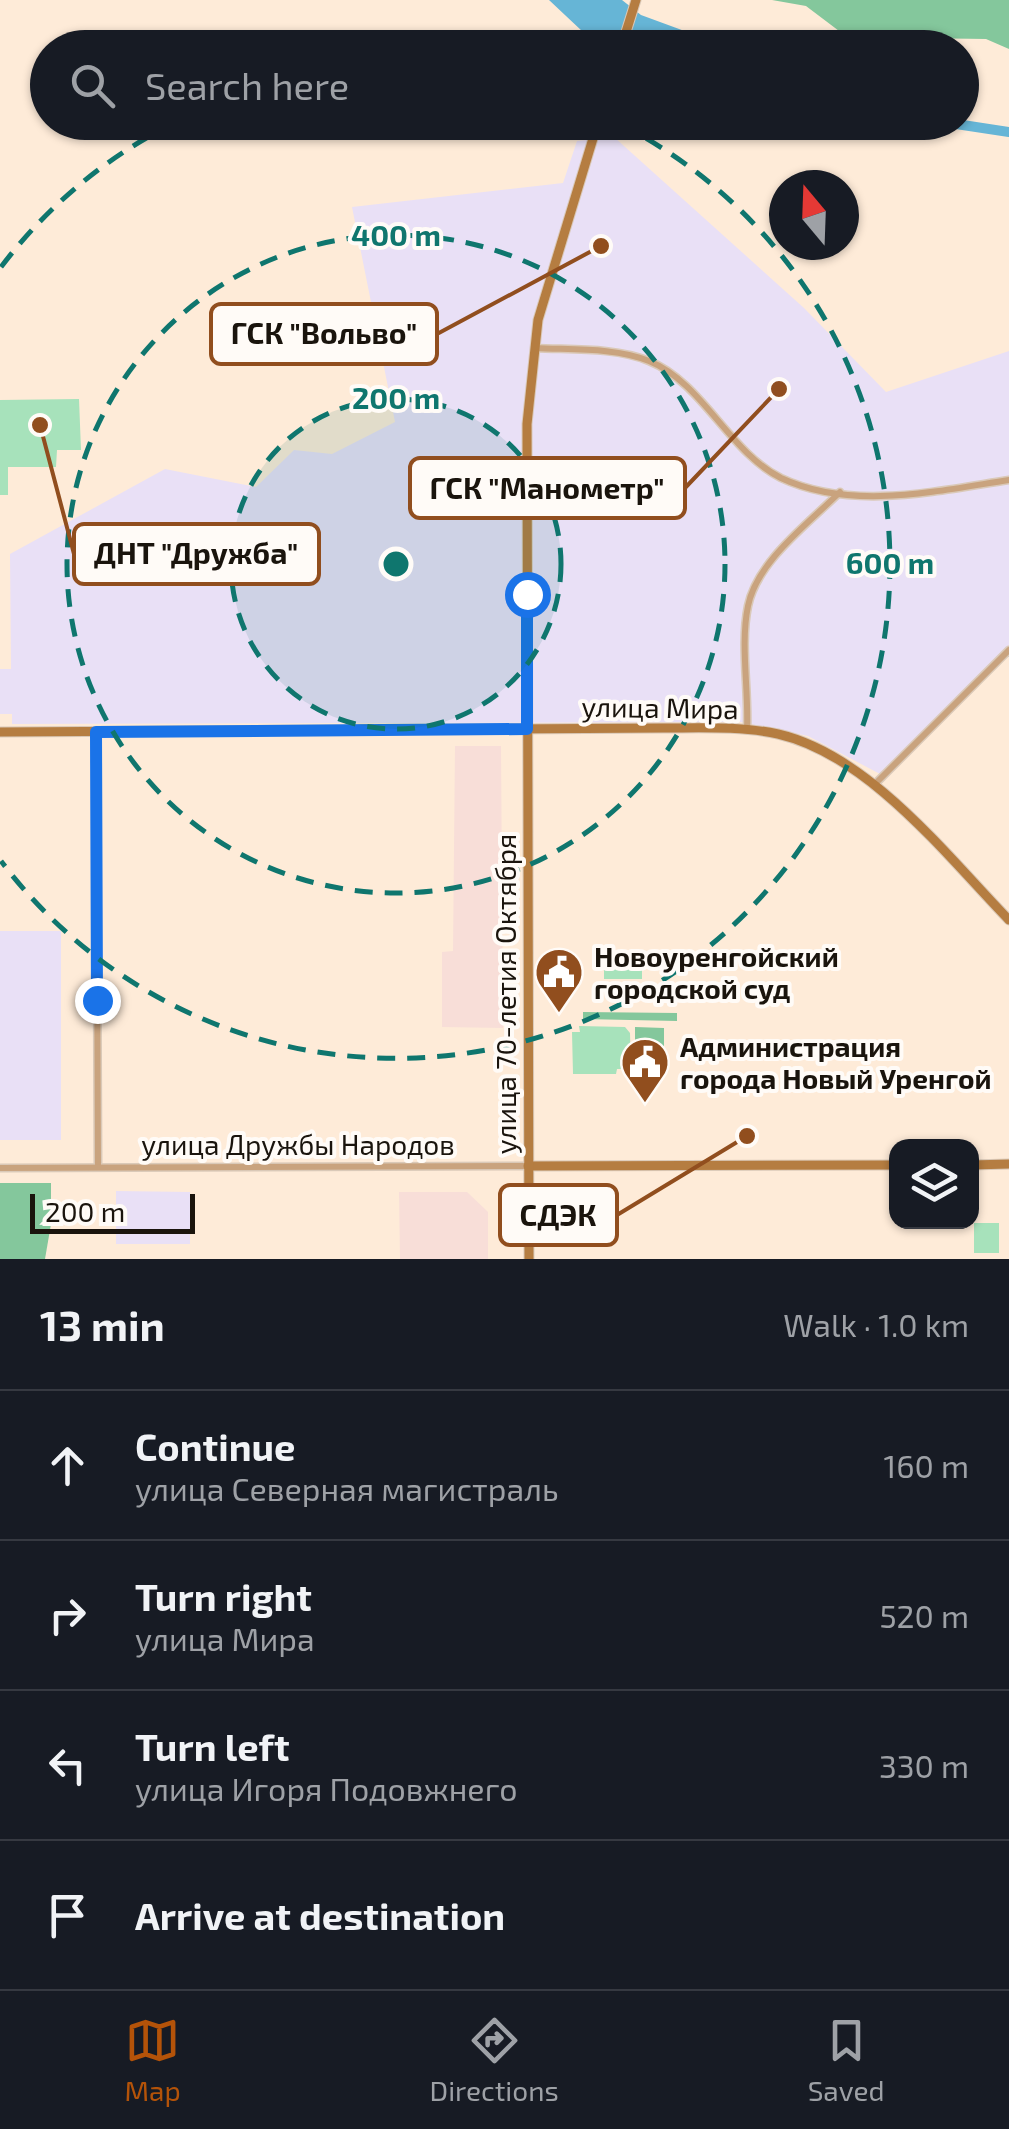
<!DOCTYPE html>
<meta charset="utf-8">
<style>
:root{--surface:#171b24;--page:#20242c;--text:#f1f3f6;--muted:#9ea1a6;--line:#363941;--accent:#b45309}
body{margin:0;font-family:"Exo 2",sans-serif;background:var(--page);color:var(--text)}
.controls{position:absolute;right:30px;bottom:30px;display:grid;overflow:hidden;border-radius:20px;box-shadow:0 2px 8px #0004}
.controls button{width:90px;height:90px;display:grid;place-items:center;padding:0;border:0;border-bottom:2px solid var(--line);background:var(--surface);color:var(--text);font:50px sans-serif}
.compass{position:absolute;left:769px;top:170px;width:90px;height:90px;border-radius:50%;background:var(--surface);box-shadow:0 2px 8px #0004;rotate:341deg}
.scale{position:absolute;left:30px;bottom:25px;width:165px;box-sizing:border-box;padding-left:10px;border:5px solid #1a140d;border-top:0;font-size:28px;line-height:35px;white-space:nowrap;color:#1a140d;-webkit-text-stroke:8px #fffbf7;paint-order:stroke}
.stop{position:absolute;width:30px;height:30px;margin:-22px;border:8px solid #1a73e8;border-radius:50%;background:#fff}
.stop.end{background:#1a73e8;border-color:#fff;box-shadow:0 2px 10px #0008}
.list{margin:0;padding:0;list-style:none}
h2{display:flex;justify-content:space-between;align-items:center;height:130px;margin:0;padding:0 40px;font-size:42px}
h2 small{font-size:32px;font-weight:400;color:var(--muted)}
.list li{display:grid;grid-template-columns:65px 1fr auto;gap:30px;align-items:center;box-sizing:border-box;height:150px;padding:0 40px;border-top:2px solid var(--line)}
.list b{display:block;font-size:38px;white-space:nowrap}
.list p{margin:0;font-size:32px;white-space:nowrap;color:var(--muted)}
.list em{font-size:32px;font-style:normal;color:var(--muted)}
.icon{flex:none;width:55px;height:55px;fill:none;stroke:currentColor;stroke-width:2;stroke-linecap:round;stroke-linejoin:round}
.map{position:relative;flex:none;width:1009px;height:1259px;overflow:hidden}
.search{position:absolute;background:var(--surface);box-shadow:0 2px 8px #0004;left:30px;right:30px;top:30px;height:110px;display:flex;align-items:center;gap:25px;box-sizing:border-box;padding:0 35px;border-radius:55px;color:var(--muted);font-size:38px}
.sheet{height:730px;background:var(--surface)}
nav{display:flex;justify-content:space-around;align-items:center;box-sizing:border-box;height:140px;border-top:2px solid var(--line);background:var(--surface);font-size:28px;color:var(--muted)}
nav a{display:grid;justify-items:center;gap:5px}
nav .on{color:var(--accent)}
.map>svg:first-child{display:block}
</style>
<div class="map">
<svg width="1009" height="1259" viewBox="0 0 1009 1259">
<rect width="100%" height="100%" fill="#feebd8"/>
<g fill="#f8ded8">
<polygon points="455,746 501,746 503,1028 442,1027 442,952 453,951"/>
<polygon points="399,1192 467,1192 488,1212 488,1259 400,1259"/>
</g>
<g fill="#e9e0f6">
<polygon points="614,137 804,308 886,392 1009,351 1009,645 880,774 808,736 740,722 12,724 12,714 0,714 0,669 11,669 10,554 165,469 256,487 294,450 332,454 395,422 352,207 563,183 577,141"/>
<rect x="0" y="931" width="61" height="209"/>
<polygon points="116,1191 190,1192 190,1244 116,1244"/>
</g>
<g fill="#a7e2bb">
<polygon points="79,399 81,450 57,450 56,467 8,467 8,495 0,495 0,400"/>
<polygon points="604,961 642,962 642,979 604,979"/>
<polygon points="579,1026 625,1027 630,1033 631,1069 617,1069 616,1074 573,1074 572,1032 580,1032"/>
<rect x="974" y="1223" width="25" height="30"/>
</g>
<g fill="#84c79c">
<polygon points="772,0 1009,0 1009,49 986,39 847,37 806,6"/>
<polygon points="583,1012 677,1013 677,1021 583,1019"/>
<polygon points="635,1027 664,1028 664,1062 660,1057 647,1057 647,1046 635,1046"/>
<polygon points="0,1183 51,1183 51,1224 45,1259 0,1259"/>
</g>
<polygon fill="#66b5d6" points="549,0 622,0 641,15 728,47 599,47"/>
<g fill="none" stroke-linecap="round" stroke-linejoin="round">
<polyline stroke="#66b5d6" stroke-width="10" points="943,122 1009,132"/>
<g stroke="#dac9b8" stroke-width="9">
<g id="street">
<path d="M535,348C570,350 615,347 649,361C703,383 729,452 781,478C851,511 937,491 1009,480"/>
<path d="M747,730C749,690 740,645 748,606C757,561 809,523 840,492"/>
<polyline points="96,732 98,1167"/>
<polyline points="874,785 1009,650"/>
<polyline points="0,1168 528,1166"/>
</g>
</g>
<g stroke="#dac9b8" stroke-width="11">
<g id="secondary">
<polyline points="621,48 636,0"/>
<path d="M0,732L663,728C701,728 741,726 778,734C869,755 946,855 1009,920"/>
<polyline points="972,1165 1009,1164"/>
<polyline points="528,1166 896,1165"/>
<polyline points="529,1259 527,424 538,320 598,122"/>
</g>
</g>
<use href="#street" stroke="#c9a37e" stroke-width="6"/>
<use href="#secondary" stroke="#b57d41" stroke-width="9"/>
</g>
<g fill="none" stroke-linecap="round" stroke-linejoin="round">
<polyline stroke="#1a73e8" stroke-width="12" points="97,1000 96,732 527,729 527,594"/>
</g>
<circle cx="396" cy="564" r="165" fill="#0f766e" fill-opacity=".12"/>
<g fill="none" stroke="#0f766e" stroke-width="5" stroke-dasharray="18 12">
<circle cx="396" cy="564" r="165"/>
<circle cx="396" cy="564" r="329"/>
<path d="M1 267A494 494 0 0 1 172 124M620 124A494 494 0 1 1 1 861"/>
</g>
<defs>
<g id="civic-pin" transform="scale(2.5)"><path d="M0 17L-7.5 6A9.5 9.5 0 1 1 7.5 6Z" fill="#914e1e" stroke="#fffbf7"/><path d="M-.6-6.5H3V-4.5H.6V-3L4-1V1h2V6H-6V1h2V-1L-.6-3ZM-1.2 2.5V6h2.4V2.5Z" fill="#fff"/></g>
</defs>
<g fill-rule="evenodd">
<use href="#civic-pin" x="559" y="972"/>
<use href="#civic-pin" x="645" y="1062"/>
</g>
<g text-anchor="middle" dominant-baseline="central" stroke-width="8" stroke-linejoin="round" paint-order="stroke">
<g font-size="28" fill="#1a140d" stroke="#fffbf7">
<text transform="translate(660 707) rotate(1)">улица Мира</text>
<text transform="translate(505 994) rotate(-90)">улица 70-летия Октября</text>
<text x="298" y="1144">улица Дружбы Народов</text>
</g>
<g font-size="28" font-weight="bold" fill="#1a140d" stroke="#fffbf7" text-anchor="start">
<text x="594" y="956">Новоуренгойский<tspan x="594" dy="32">городской суд</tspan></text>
<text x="680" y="1046">Администрация<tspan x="680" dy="32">города Новый Уренгой</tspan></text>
</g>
</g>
<circle cx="396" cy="564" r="15" fill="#0f766e" stroke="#fffbf7" stroke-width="5"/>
<g font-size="30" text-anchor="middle" font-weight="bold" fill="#0f766e" stroke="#fffbf7" stroke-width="8" stroke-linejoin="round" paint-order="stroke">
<text x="396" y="246">400 m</text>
<text x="396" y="409">200 m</text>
<text x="890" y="574">600 m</text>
</g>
<path fill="none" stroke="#914e1e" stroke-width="4" d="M601 246L437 334M779 389L685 488M40 425L74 554M747 1136L617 1215"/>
<g fill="#914e1e" stroke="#fffbf7" stroke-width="4">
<circle cx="601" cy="246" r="10"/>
<circle cx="779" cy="389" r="10"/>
<circle cx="40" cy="425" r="10"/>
<circle cx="747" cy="1136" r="10"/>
</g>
<g fill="#fffbf7" stroke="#914e1e" stroke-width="4">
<rect x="211" y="304" width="226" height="60" rx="10"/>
<rect x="410" y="458" width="275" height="60" rx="10"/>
<rect x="74" y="524" width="245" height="60" rx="10"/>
<rect x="500" y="1185" width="117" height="60" rx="10"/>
</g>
<g font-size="30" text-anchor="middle" font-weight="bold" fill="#1a140d">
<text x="324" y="344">ГСК "Вольво"</text>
<text x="547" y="499">ГСК "Манометр"</text>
<text x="196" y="564">ДНТ "Дружба"</text>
<text x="558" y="1226">СДЭК</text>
</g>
</svg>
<div class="controls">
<button><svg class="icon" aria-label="layers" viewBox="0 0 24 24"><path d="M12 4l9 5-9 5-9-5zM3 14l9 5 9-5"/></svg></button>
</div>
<svg class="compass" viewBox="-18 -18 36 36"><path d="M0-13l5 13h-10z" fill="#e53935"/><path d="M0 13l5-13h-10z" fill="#9ea1a6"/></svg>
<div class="scale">200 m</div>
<div class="stop" style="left:527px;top:594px"></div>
<div class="stop end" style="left:97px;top:1000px"></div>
<div class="search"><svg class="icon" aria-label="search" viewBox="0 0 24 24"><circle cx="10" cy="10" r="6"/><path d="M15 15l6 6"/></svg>Search here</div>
</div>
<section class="sheet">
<h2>13 min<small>Walk · 1.0 km</small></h2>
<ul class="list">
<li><svg class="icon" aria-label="ahead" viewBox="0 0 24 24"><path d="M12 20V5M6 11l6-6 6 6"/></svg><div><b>Continue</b><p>улица Северная магистраль</p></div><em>160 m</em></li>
<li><svg class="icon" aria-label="right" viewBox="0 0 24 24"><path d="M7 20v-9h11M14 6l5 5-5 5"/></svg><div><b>Turn right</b><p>улица Мира</p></div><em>520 m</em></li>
<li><svg class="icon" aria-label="left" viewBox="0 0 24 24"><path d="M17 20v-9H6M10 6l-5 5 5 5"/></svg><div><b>Turn left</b><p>улица Игоря Подовжнего</p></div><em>330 m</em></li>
<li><svg class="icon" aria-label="arrive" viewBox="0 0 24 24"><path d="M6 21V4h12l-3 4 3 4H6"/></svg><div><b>Arrive at destination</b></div></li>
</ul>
</section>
<nav>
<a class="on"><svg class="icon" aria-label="map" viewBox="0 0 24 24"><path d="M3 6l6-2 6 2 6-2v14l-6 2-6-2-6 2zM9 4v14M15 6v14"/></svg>Map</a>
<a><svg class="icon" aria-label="directions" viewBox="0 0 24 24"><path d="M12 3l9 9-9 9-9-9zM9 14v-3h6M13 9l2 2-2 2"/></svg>Directions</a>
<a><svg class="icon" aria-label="saved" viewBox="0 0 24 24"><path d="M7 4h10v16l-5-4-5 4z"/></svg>Saved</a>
</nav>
